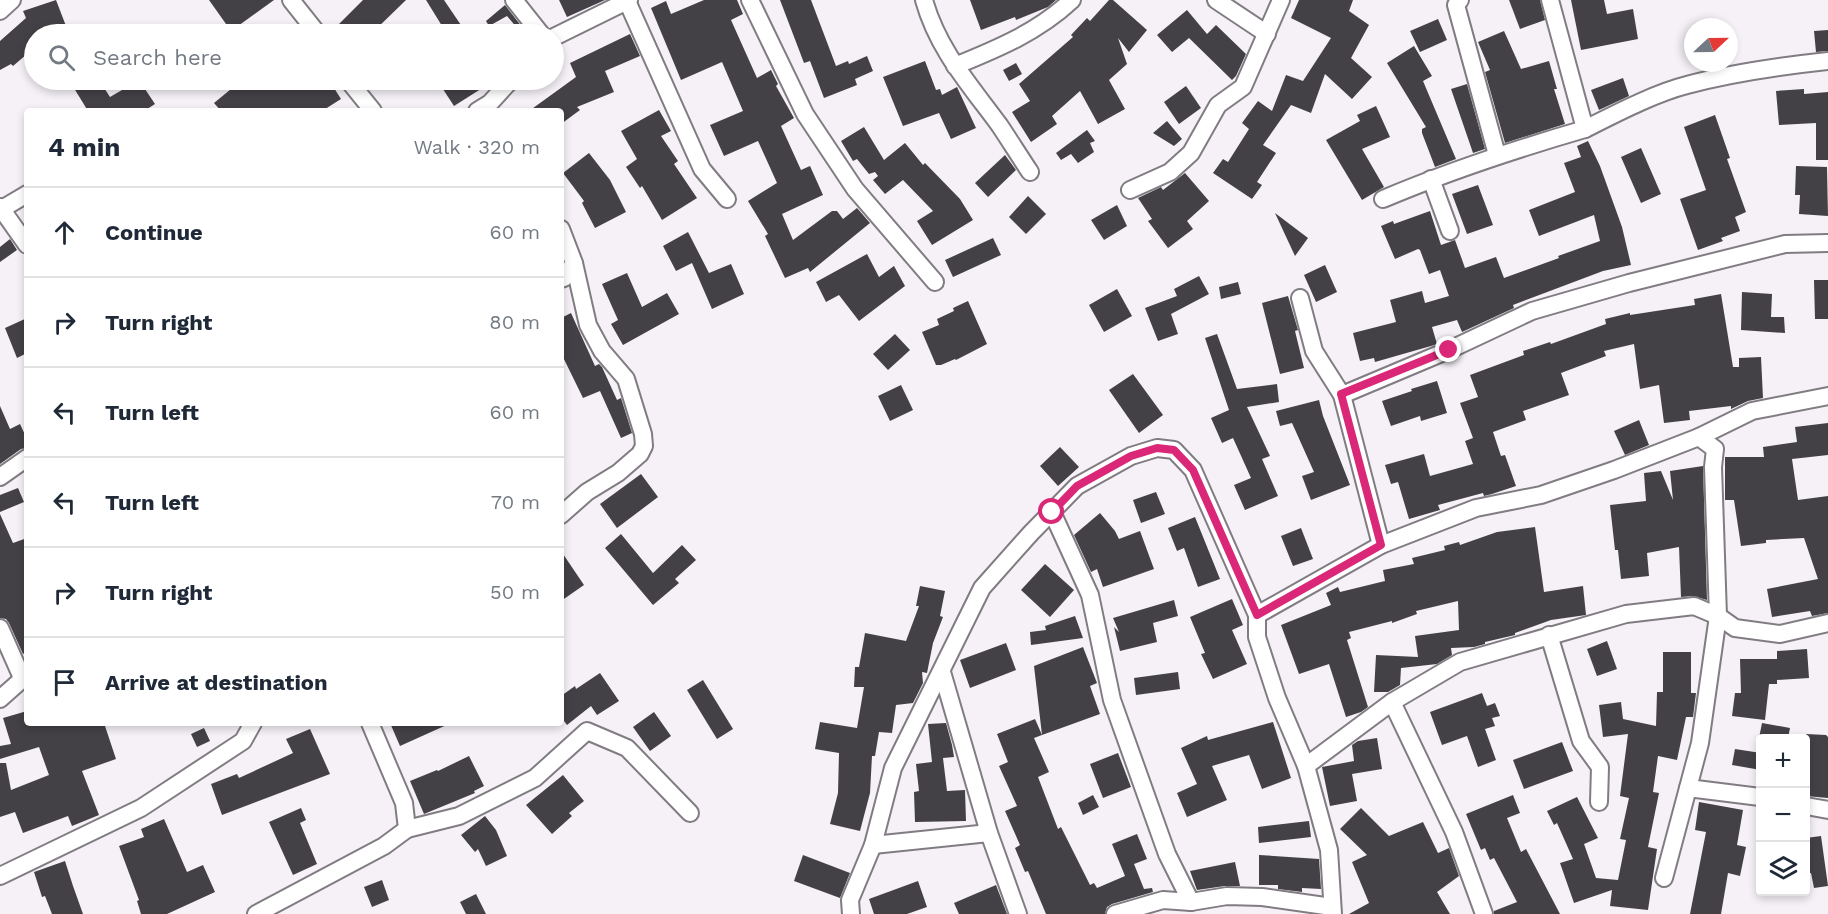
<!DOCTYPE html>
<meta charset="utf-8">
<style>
:root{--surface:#fff;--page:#f2f2f3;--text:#1f2937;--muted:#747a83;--line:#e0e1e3}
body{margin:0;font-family:"Work Sans",sans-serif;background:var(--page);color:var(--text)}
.controls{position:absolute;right:18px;bottom:18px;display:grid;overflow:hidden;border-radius:6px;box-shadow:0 3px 9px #0003}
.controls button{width:54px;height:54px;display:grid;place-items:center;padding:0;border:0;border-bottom:2px solid var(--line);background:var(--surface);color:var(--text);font:30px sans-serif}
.compass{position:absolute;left:1684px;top:18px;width:54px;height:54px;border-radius:50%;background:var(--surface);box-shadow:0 3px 9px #0003;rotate:68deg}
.stop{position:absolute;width:18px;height:18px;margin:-14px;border:4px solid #db2777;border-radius:50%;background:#fff}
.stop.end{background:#db2777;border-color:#fff;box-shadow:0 2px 6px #0008}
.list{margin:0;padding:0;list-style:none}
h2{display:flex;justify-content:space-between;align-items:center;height:78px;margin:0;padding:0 24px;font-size:26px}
h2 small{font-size:20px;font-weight:400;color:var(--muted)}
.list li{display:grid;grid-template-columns:39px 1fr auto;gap:18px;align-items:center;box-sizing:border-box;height:90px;padding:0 24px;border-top:2px solid var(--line)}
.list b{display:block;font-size:22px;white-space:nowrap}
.list em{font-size:20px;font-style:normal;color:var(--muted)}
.icon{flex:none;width:33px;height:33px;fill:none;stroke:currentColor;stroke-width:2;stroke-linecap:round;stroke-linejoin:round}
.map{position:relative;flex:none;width:1828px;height:914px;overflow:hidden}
.search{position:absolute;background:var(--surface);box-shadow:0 3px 9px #0003;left:24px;top:24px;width:540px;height:66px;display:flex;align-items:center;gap:15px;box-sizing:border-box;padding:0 21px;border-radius:33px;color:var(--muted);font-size:22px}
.panel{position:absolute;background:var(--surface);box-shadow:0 3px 9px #0003;left:24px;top:108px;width:540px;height:618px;border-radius:6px}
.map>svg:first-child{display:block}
</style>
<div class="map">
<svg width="1828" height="914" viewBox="0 0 1828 914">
<rect width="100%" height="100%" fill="#f5f1f7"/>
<g fill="#444146">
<polygon points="56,0 66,26 42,34 34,34 34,48 13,66 11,64 0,70 0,41 26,18 23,11"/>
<polygon points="209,0 274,0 231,31"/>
<polygon points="363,0 406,0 371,34 345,34 337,26"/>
<polygon points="426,0 444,0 467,34 447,34"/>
<polygon points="559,0 605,0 567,17"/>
<polygon points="704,0 737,0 743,14 731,20 757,78 771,70 778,84 776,86 794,118 781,126 801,170 810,166 823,195 782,214 793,240 832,211 837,211 843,219 857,208 870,223 810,272 808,268 785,278 765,236 768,234 748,201 777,183 758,141 724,156 710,125 743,111 722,62 681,80 651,8 666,1 671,14"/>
<polygon points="780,0 811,0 836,66 848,61 849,64 867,56 873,71 855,79 857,85 824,98 810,61 804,63"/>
<polygon points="970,0 1056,0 1048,7 1016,20 1015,17 981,30"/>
<polygon points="1109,0 1113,0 1147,30 1129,52 1118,38 1127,64 1109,80 1125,109 1098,124 1080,91 1052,116 1057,124 1031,142 1012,112 1030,101 1019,84 1073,37 1071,35 1087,18 1090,21"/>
<polygon points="1299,0 1353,0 1349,11 1369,25 1351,58 1372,77 1352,99 1325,74 1311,113 1291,105 1263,145 1276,153 1257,182 1262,185 1252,199 1213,173 1223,159 1228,162 1249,129 1242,123 1258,101 1272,111 1286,75 1303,81 1331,38 1291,18"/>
<polygon points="1509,0 1540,0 1545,20 1520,29"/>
<polygon points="1571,0 1604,0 1607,14 1633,9 1638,39 1581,50"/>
<polygon points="505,5 522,27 519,30 507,16 489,26 486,21"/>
<polygon points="1187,10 1207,34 1216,25 1246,54 1236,76 1232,80 1189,38 1172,52 1157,35"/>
<polygon points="1438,19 1447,40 1420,52 1410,31"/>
<polygon points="1828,30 1828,51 1816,52 1814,31"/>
<polygon points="1504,31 1521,69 1549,61 1557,89 1554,89 1565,124 1505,143 1485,72 1490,70 1478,42"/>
<polygon points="630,34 640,56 605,71 614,92 577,107 580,110 561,124 561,111 529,111 576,77 570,63"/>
<polygon points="1414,46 1432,76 1423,81 1456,159 1435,167 1422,133 1422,129 1426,127 1387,63"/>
<polygon points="925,61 936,90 940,89 942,95 957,87 976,128 951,139 939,113 903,126 883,77"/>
<polygon points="1016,63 1022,74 1009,81 1003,70"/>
<polygon points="1623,78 1629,96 1599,110 1591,90"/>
<polygon points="69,80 99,80 110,97 139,80 155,104 144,111 88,111"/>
<polygon points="242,80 329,80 341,99 322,111 221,111 214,103"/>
<polygon points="437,80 495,80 454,106"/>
<polygon points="1467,84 1485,149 1473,153 1451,89"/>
<polygon points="1186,86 1201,108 1179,124 1164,102"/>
<polygon points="1804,89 1804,94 1828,92 1828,160 1816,160 1816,123 1779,125 1776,91"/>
<polygon points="1376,106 1390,137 1362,149 1384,187 1362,200 1326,140 1360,121 1357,115"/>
<polygon points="659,110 671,131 661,136 678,161 674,164 697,198 662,220 642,186 640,188 626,167 637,159 621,131"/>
<polygon points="1715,115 1730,158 1727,159 1746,212 1735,217 1740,231 1721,238 1723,241 1698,250 1680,199 1706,190 1684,127"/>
<polygon points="1167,121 1182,139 1174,146 1153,133"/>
<polygon points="864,127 884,160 905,143 923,165 925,163 960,199 973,220 932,245 917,221 933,211 903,180 885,194 873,180 878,176 875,172 869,174 857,159 853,161 841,141"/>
<polygon points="1087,130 1095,141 1090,143 1094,152 1078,163 1071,154 1061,160 1056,153"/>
<polygon points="1588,141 1600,166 1622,227 1631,265 1603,271 1513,305 1514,308 1462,332 1457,320 1432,327 1437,344 1431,346 1375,362 1374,358 1360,361 1353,333 1396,322 1390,300 1422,291 1425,303 1449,296 1440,270 1429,274 1420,250 1418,249 1395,259 1381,226 1393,221 1394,224 1430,211 1441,245 1455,240 1465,268 1496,257 1504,278 1559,258 1558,256 1600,241 1594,215 1539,236 1529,210 1575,192 1564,163 1581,157 1577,146"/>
<polygon points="1641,148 1661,194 1641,203 1621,157"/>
<polygon points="589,153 610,180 626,212 595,228 582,203 584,201 563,173"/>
<polygon points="1005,155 1016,170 988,197 975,183"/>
<polygon points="1796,166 1827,167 1828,216 1799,214 1800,195 1795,195"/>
<polygon points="1185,173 1209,201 1187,221 1193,229 1168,248 1148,221 1152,219 1138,198 1161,187 1163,190"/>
<polygon points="1478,185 1493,225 1467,234 1452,194"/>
<polygon points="1028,196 1046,214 1026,234 1009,217"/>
<polygon points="1117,205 1127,226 1104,240 1091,220"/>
<polygon points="1275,213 1308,238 1295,256"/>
<polygon points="688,232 709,273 731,264 744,294 712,309 692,263 676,271 663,246"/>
<polygon points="993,238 1001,255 953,277 945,260"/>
<polygon points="10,239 17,250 0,262 0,247"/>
<polygon points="867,254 879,277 894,266 905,286 859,321 839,295 826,302 816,282"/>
<polygon points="1325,265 1337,292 1316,302 1304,275"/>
<polygon points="627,273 642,307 667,293 679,314 623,345 611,324 618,320 602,284"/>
<polygon points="1199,276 1209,294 1171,314 1178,334 1158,341 1145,308 1177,296 1174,289"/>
<polygon points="1814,280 1828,280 1828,319 1815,319"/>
<polygon points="1238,282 1241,294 1221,299 1219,287"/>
<polygon points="1117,289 1132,316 1104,332 1089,305"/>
<polygon points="1742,292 1772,294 1771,317 1784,317 1785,333 1741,330"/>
<polygon points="1721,294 1733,367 1739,367 1739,358 1761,357 1763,398 1748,401 1733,408 1731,409 1731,406 1689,411 1690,420 1664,423 1659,385 1640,389 1634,344 1604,351 1606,356 1561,373 1569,395 1523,411 1526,420 1493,432 1501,456 1505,455 1516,486 1492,494 1484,496 1483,493 1438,505 1440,510 1409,519 1398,482 1391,484 1385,465 1424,454 1430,476 1473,464 1465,441 1473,438 1460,403 1478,397 1470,375 1524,355 1523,351 1550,342 1551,344 1606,324 1605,319 1630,313 1630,315 1695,305 1694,299"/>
<polygon points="1288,296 1298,330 1295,331 1304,368 1280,374 1262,303"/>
<polygon points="968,301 987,344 956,360 955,359 941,365 936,365 922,332 939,325 937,319 954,311 953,308"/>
<polygon points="571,313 595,366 599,364 602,367 617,400 621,398 632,433 621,438 600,391 583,398 561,353 561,318"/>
<polygon points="27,318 27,353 17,358 5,328"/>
<polygon points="895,334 910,350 888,370 873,354"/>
<polygon points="1217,334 1237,389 1277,384 1279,402 1247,407 1270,456 1262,459 1278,496 1245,510 1234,485 1251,478 1233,438 1222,443 1211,418 1229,410 1205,338"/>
<polygon points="1133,374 1163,415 1139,433 1109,390"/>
<polygon points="1437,381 1447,413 1421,421 1420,416 1391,426 1382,401 1412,391 1411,389"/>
<polygon points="901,385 913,410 890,421 878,396"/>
<polygon points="1319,400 1323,416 1350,485 1311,500 1302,476 1314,472 1292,423 1280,426 1276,411"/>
<polygon points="0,406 10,429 20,424 27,439 27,448 21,449 0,464"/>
<polygon points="1639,420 1649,445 1625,455 1614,431"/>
<polygon points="1828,423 1828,455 1792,459 1798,500 1828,496 1828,613 1812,616 1810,611 1772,617 1767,589 1818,579 1804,538 1766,540 1766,543 1741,546 1734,500 1725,500 1725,457 1764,457 1763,447 1797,442 1795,427"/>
<polygon points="1060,447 1079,467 1058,486 1040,466"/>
<polygon points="1703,466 1707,600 1693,596 1681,597 1679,547 1647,553 1649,576 1621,579 1618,550 1615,550 1610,505 1646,501 1644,473 1661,471 1673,500 1670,471"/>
<polygon points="641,474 658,497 617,528 600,504"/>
<polygon points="18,488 24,502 0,512 0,495"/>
<polygon points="1156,492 1165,514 1141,523 1133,500"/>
<polygon points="1100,513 1115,531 1119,539 1140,531 1154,569 1103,587 1097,569 1091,572 1074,535"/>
<polygon points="0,514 13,543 27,538 27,652 23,654 9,623 6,619 0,618"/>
<polygon points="1195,517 1220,579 1198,587 1184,548 1177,551 1168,528"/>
<polygon points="1535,527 1544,592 1583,586 1586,615 1551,620 1515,633 1515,635 1485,642 1485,644 1474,647 1451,648 1452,655 1437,664 1401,668 1400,685 1388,692 1374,692 1376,655 1418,657 1415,636 1459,630 1458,601 1416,611 1417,614 1392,623 1392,621 1349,632 1351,638 1347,640 1368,707 1361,712 1346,717 1329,664 1299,674 1281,625 1331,605 1326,593 1338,587 1340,592 1385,581 1383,570 1414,564 1412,558 1445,550 1444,546 1459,542 1460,545 1497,532"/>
<polygon points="1301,528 1313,559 1293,566 1281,536"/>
<polygon points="621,534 653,573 682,545 696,560 675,579 679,583 653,605 605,548"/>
<polygon points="561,551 584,585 561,601"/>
<polygon points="1045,564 1074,590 1050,617 1021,590"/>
<polygon points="920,586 945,591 940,616 943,617 933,643 927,673 922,672 923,683 913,703 896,705 892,733 879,732 875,756 872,756 870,793 860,831 830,824 838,793 839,753 815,749 820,722 857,728 864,687 854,687 855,667 859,667 865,633 906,641 919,606 916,606"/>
<polygon points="1232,599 1243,625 1232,630 1247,664 1213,679 1201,654 1205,653 1190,617"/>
<polygon points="1174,600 1178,616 1153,623 1157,642 1120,651 1114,627 1119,632 1113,618"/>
<polygon points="1075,616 1083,638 1031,645 1030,632 1046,630 1045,626"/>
<polygon points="1607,641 1617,669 1597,676 1587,649"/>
<polygon points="1006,643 1016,670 970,688 960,660"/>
<polygon points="1083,647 1097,683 1090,686 1100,714 1042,735 1034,666"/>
<polygon points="1807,649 1809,678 1777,680 1777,684 1769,684 1765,720 1732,716 1735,693 1741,693 1740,659 1777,659 1777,651"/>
<polygon points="1663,652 1691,652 1691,693 1696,693 1693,717 1686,717 1677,760 1658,756 1653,792 1659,793 1648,847 1657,849 1648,910 1610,906 1612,890 1574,903 1560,863 1573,859 1557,823 1554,825 1547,811 1577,797 1598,838 1584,844 1596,878 1618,880 1626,840 1620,839 1629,798 1620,796 1628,734 1603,737 1599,705 1621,702 1623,719 1656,726 1657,692 1663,692"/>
<polygon points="1178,672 1180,689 1136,695 1134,678"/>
<polygon points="600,673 619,701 597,715 591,706 567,725 561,717 561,696 575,686 576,689"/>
<polygon points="703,680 733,729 717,739 687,690"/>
<polygon points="1482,693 1487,706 1495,703 1500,716 1492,718 1495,726 1485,729 1496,760 1478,767 1467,736 1442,745 1430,712"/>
<polygon points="27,711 27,723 104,723 116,759 82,771 99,815 72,826 68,816 23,833 15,812 0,817 0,763 6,763 11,790 49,775 39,747 0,759 0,746 11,744 3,718"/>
<polygon points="654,712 671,736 650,751 633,727"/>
<polygon points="1035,719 1042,735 1034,738 1049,772 1038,777 1058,829 1061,827 1090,885 1094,883 1097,888 1125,876 1112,844 1137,834 1147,859 1134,864 1144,889 1152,888 1153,892 1112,904 1107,907 1105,914 1046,914 1028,871 1025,872 1015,848 1020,845 1005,811 1017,806 999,766 1008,762 997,734"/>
<polygon points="1273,722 1291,778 1262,789 1249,755 1212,766 1227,800 1187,817 1177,793 1197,784 1181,748 1207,736 1208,740"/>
<polygon points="390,723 451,723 400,746"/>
<polygon points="946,723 952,745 954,757 943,758 947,791 965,790 966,821 915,822 914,792 919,791 916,764 932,762 928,724"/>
<polygon points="1762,723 1790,728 1788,738 1759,738"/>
<polygon points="204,728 210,741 197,747 191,734"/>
<polygon points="310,729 330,774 222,815 211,784 237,774 239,778 293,753 286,739"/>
<polygon points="1806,734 1826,735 1828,737 1828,798 1806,796"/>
<polygon points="1377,738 1382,769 1352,774 1357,801 1330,806 1322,767 1354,761 1352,745 1358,741"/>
<polygon points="1562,742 1573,771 1524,789 1513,760"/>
<polygon points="1735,749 1761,753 1761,770 1732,765"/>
<polygon points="1118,753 1131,787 1103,798 1090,764"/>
<polygon points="469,756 484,786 474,791 475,793 424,814 410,781 437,770 438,771"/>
<polygon points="563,775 584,801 569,813 572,816 552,834 526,805"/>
<polygon points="1093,795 1099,807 1083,815 1078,803"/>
<polygon points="1513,795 1520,813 1507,818 1521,852 1526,849 1560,914 1494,914 1494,911 1517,902 1494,858 1490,860 1485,848 1481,850 1466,814"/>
<polygon points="1699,802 1743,810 1737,845 1746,847 1740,876 1728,873 1721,914 1690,914 1706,832 1695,830"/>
<polygon points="301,808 306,820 300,823 317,864 293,875 269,822"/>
<polygon points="1361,808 1389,836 1423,822 1438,853 1449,848 1459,876 1437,892 1450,914 1349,914 1369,903 1352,862 1367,855 1340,829"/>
<polygon points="485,816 496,830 507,856 486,866 478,849 475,852 461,835"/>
<polygon points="164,819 187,872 203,865 215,892 167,914 141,914 137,901 139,900 119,846 144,837 141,829"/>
<polygon points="1309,821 1311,837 1259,843 1258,827"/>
<polygon points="1821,836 1828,886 1814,888 1811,873 1806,874 1806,838"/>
<polygon points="803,855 850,873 840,898 794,881"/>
<polygon points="1259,855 1319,859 1321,889 1302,888 1302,892 1278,889 1278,885 1259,885"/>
<polygon points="65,861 73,886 83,914 52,914 45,896 42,897 34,872"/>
<polygon points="1235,862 1240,886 1225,886 1197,890 1190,871"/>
<polygon points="382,880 389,900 372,907 364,887"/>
<polygon points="918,881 927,907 907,914 874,914 869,899"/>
<polygon points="996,885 1007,914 959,914 954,903"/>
<polygon points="476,894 486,914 466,914 460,902"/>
</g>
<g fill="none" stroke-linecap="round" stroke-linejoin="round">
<g stroke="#807c82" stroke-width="20">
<g id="minor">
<polyline points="291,0 318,34"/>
<polyline points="514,0 541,34"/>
<polyline points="750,0 805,114 855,189 935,282"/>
<path d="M924,0C938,50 970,85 1000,126C1010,141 1020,157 1030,172"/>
<polyline points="1216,0 1267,34"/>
<polyline points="1460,0 1456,5 1497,155"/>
<path d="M1550,0L1585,129C1615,114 1655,93 1687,85C1732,73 1781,66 1828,61"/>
<polyline points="627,1 702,169 727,199"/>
<polyline points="0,11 12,0"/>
<polyline points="554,37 629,0"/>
<path d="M955,66C997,49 1038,32 1072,0"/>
<polyline points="348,80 373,111"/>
<polyline points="477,111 490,103 511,80"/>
<polyline points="1431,179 1450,231"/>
<polyline points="1130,190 1170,172 1191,153 1218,105 1243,87 1281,0"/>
<path d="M1383,199C1449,171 1516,149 1585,129"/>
<polyline points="0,207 27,245"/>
<polyline points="2,209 27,194"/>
<polyline points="561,229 574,263 588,325 602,351 626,379 643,434 644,446 640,454 618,473 587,492 561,515"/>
<polyline points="561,279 564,278 574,263"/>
<polyline points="1300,298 1314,351 1342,395 1381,545"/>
<polyline points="1342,395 1449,350 1532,311 1629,283 1785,244 1828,243"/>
<polyline points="0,477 27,458"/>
<polyline points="1052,512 1090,595 1112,700 1167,854 1191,902"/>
<polyline points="1257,615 1381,545 1476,508 1541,495 1614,470 1699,437 1752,411 1828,396"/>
<polyline points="0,628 23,680"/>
<polyline points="1549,635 1581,741 1600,767 1599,802"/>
<polyline points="942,672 989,833 1018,914"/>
<polyline points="0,699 27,675"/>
<polyline points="1392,702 1454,832 1484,914"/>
<polyline points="1306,766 1392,702 1460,662 1626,614 1694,606 1718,616 1735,628 1780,634 1828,623"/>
<polyline points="1688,788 1760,797"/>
<polyline points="1806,806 1828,810"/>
<polyline points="407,829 459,816 535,778 587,731 627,748 690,813"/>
<polyline points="873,845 989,833"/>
<polyline points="0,876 141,808 243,741 253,723"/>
<polyline points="1664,878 1700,743 1718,616 1713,467 1715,449 1699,437"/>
<polyline points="256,914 384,846 407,829 404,803 370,723"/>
<polyline points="851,914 850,900 873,845 893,768 982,588 1031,533 1077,486 1131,456 1157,448 1174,450 1193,470 1257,615 1257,637 1277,698 1306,766 1329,850 1333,914"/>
<polyline points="1115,914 1163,900 1191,902 1227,896 1262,897 1332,907"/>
</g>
</g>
<use href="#minor" stroke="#fff" stroke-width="16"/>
</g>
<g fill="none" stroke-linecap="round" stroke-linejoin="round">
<polyline stroke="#db2777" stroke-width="8" points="1052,512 1077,486 1131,456 1157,448 1174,450 1193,470 1257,615 1381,545 1341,394 1449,350"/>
</g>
</svg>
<div class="controls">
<button>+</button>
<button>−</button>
<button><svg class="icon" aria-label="layers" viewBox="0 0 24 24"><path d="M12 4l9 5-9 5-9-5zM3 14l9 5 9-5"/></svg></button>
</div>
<svg class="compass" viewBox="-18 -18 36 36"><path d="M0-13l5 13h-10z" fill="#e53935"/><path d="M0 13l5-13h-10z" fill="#747a83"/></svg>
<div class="stop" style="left:1052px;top:512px"></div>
<div class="stop end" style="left:1449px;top:350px"></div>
<div class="search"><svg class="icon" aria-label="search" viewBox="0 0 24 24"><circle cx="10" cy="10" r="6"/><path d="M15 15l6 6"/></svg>Search here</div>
<section class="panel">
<h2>4 min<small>Walk · 320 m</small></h2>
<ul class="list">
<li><svg class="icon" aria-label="ahead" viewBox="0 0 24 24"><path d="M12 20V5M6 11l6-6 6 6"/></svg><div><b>Continue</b></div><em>60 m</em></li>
<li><svg class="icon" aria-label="right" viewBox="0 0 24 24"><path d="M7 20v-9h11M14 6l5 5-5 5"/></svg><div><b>Turn right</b></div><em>80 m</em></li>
<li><svg class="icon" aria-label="left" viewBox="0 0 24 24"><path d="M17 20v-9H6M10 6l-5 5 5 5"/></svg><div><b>Turn left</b></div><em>60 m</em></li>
<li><svg class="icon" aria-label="left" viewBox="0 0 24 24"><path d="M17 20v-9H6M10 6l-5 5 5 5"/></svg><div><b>Turn left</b></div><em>70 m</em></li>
<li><svg class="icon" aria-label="right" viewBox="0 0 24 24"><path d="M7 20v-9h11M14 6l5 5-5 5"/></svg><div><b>Turn right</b></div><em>50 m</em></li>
<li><svg class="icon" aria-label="arrive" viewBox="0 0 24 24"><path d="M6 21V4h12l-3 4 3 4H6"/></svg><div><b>Arrive at destination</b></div></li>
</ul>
</section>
</div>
